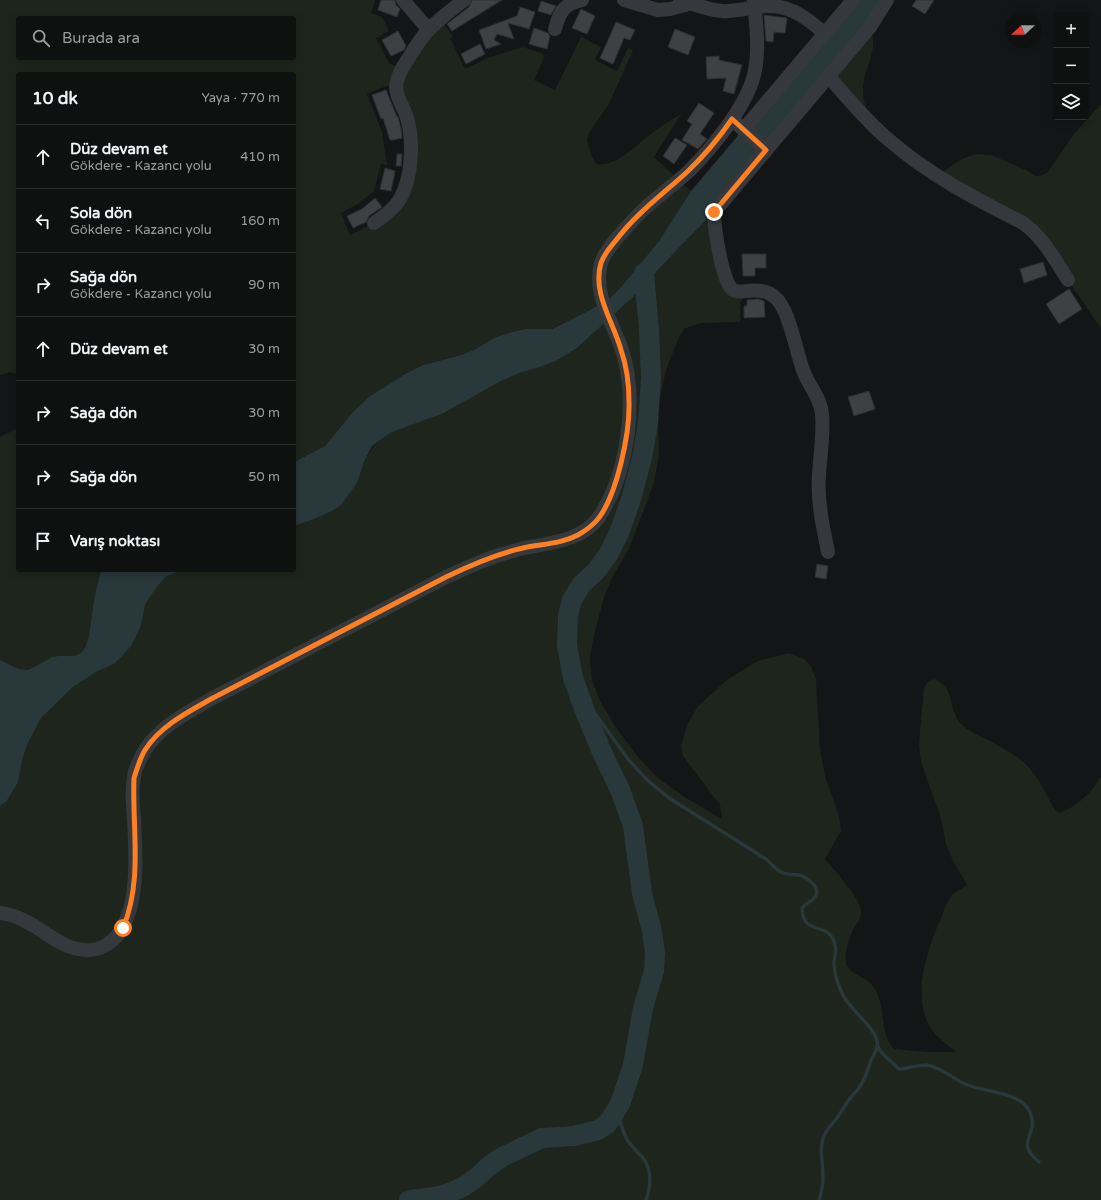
<!DOCTYPE html>
<html lang="tr">
<meta charset="utf-8">
<style>
:root{--surface:#0f1010;--page:#1d1e1e;--text:#f1f3f6;--muted:#9b9d9f;--line:#2f3030}
body{margin:0;font-family:"Varela Round",sans-serif;background:var(--page);color:var(--text)}
.controls{position:absolute;right:12px;top:12px;display:grid;overflow:hidden;border-radius:4px;box-shadow:0 2px 10px #0003}
.controls button{width:36px;height:36px;display:grid;place-items:center;padding:0;border:0;border-bottom:1px solid var(--line);background:var(--surface);color:var(--text);font:20px sans-serif}
.compass{position:absolute;left:1005px;top:12px;width:36px;height:36px;border-radius:50%;background:var(--surface);box-shadow:0 2px 10px #0003;rotate:248deg}
.stop{position:absolute;width:12px;height:12px;margin:-9px;border:3px solid #ff7f23;border-radius:50%;background:#fff}
.stop.end{background:#ff7f23;border-color:#fff;box-shadow:0 1px 4px #0008}
.list{margin:0;padding:0;list-style:none}
h2{display:flex;justify-content:space-between;align-items:center;height:52px;margin:0;padding:0 16px;font-size:17px}
h2 small{font-size:13px;font-weight:400;color:var(--muted)}
.list li{display:grid;grid-template-columns:26px 1fr auto;gap:12px;align-items:center;box-sizing:border-box;height:64px;padding:0 16px;border-top:1px solid var(--line)}
.list b{display:block;font-size:15px;white-space:nowrap}
.list p{margin:0;font-size:13px;white-space:nowrap;color:var(--muted)}
.list em{font-size:13px;font-style:normal;color:var(--muted)}
.icon{flex:none;width:22px;height:22px;fill:none;stroke:currentColor;stroke-width:2;stroke-linecap:round;stroke-linejoin:round}
.map{position:relative;flex:none;width:1101px;height:1200px;overflow:hidden}
.search{position:absolute;background:var(--surface);box-shadow:0 2px 10px #0003;left:16px;top:16px;width:280px;height:44px;display:flex;align-items:center;gap:10px;box-sizing:border-box;padding:0 14px;border-radius:4px;color:var(--muted);font-size:15px}
.panel{position:absolute;background:var(--surface);box-shadow:0 2px 10px #0003;left:16px;top:72px;width:280px;height:500px;border-radius:4px}
.map>svg:first-child{display:block}
</style>
<div class="map">
<svg width="1101" height="1200" viewBox="0 0 1101 1200">
<rect width="100%" height="100%" fill="#141516"/>
<g fill="#1d251c" fill-rule="evenodd">
<path d="M0,0H374L375,1L371,13L382,17L389,31L376,38L389,63L402,69L441,19L453,37L450,38L465,69L488,58L523,47L543,54L544,58L534,80L555,90L581,37L601,47L595,60L617,71L628,48L633,50L609,104L589,133L587,140L592,157L596,164C617,167 636,145 652,133C661,126 671,120 681,114L654,157L691,191L659,241L621,287L609,299L588,311L551,329H525L494,338L474,350L461,355L423,365L405,374L351,414L325,446L294,462V74H18V374L10,372L0,375ZM18,18H294V58H18ZM389,85L396,86L411,156L393,208L374,223L350,235L341,213L358,204L374,191L381,164L387,165L382,132L367,94Z"/>
<path d="M870,27C880,50 864,66 863,89C862,101 869,114 873,125L828,76Z"/>
<polygon points="1101,104 1101,329 1041,240 936,176 962,159 976,154 991,155 1026,170 1035,176 1041,176 1048,172 1074,134"/>
<path d="M714,212L723,271L742,292V302H740V322L702,323L691,326L684,329L679,337L666,370L658,407L659,455L654,483L629,549L612,578L604,597L594,635L590,657L592,680L600,701L615,726L637,756L658,778L683,796L722,819L720,805L683,756L681,746L687,725L698,706L728,679L758,661L789,653L804,659L811,666L816,679L820,749L825,776L839,816L841,831L825,859C834,870 860,897 861,911C862,918 856,925 853,930C849,939 844,953 846,963C848,974 865,976 871,984C888,1002 877,1031 894,1049L927,1052H956C947,1044 936,1037 930,1027C911,995 928,948 941,918C944,911 947,901 952,895C955,892 963,888 967,885L953,861L946,844L940,815L924,771L920,755L919,742L924,688L928,682L934,679C956,688 948,710 961,724C969,732 980,736 990,741C1001,747 1012,753 1021,760C1037,772 1045,793 1055,810L1059,813C1077,807 1092,792 1101,776V1200H0V806L6,802L22,760L27,745L41,718L73,687L96,672L114,664L121,657L141,626L145,605L154,591L161,582L167,576L184,570H294V526L312,520L332,511L357,483L364,462L373,446L390,433L444,413L501,381L520,373L540,367L556,361L577,348L632,298L671,256Z"/>
<polygon points="18,428 18,570 101,570 94,599 89,636 85,648 81,653 74,656 58,656 46,660 34,667 27,670 19,669 0,660 0,437"/>
</g>
<g fill="#29383b">
<polygon points="853,0 887,0 714,212 671,256 632,298 577,348 556,361 540,367 520,373 501,381 444,413 390,433 372,446 364,462 357,483 341,505 332,511 312,520 294,526 294,462 325,446 351,414 369,397 405,374 423,365 461,355 474,350 494,338 509,333 525,329 552,329 588,311 609,299 621,287 659,241 691,191"/>
<polygon points="101,570 184,570 167,576 161,582 154,591 145,605 141,626 131,646 121,657 114,664 96,672 73,687 41,718 27,745 22,760 18,782 6,802 0,806 0,660 19,669 27,670 34,667 52,657 58,656 74,656 81,653 85,648 89,636 94,599"/>
</g>
<g fill="none" stroke-linecap="round" stroke-linejoin="round">
<g stroke="#29383b" stroke-width="3.5">
<path d="M573,678L594,712L628,759L647,780L669,798L766,859C771,864 777,871 783,873C788,875 794,874 799,875C807,877 819,886 816,895C814,901 806,903 802,908C803,938 829,919 835,945C837,951 834,957 834,963C834,975 838,984 843,995C850,1010 874,1026 877,1041C879,1048 874,1054 871,1060C868,1068 866,1076 862,1083C860,1088 856,1091 853,1095C847,1101 844,1108 839,1115C835,1121 830,1126 826,1132C817,1148 824,1163 823,1179C823,1187 821,1193 819,1200"/>
<path d="M878,1047L882,1053L899,1069C908,1069 918,1064 927,1065C941,1067 952,1078 965,1084C981,1091 1010,1092 1023,1103C1026,1105 1030,1111 1031,1115C1038,1137 1014,1141 1039,1162"/>
<path d="M617,1109C620,1120 622,1132 628,1141C632,1147 638,1152 643,1158C652,1169 651,1187 646,1200"/>
</g>
<polyline stroke="#29383b" stroke-width="20" points="409,1200 435,1197 449,1193 463,1187 476,1178 489,1166 502,1157 542,1138 574,1136 598,1130 608,1123 620,1104 633,1065 643,1008 654,971 655,953 652,931 642,893 633,826 621,792 601,750 585,711 573,678 567,645 568,615 572,600 581,585 596,571 608,555 619,533 631,499 642,458 648,423 651,377 649,330 644,273"/>
</g>
<g fill="#3e4044" stroke="#2e2f32">
<polygon points="381,0 395,0 396,5 400,9 397,17 378,10"/>
<polygon points="472,0 502,0 452,31 447,24 469,7"/>
<polygon points="916,0 934,0 925,14 912,6"/>
<polygon points="541,1 556,6 551,15 538,11"/>
<polygon points="520,7 535,12 529,29 508,23 514,39 497,34 494,40 501,44 486,49 479,30 517,16"/>
<polygon points="581,9 595,16 587,34 572,28"/>
<polygon points="764,15 787,18 785,33 774,32 773,42 766,41"/>
<polygon points="616,22 635,30 630,40 624,38 613,64 600,58"/>
<polygon points="534,28 548,33 550,36 547,49 529,44"/>
<polygon points="675,29 695,37 688,55 668,47"/>
<polygon points="398,31 406,46 404,50 391,56 382,40"/>
<polygon points="480,44 485,54 466,64 461,54"/>
<polygon points="719,56 719,60 742,65 734,94 723,91 726,78 707,79 706,57"/>
<polygon points="386,90 397,117 398,117 401,129 402,138 393,140 390,140 383,118 381,119 372,95"/>
<polygon points="699,103 714,113 700,134 707,139 698,149 682,140 692,124 687,121"/>
<polygon points="675,138 687,145 674,164 663,156"/>
<polygon points="397,154 402,154 401,166 396,166"/>
<polygon points="385,168 395,171 391,191 380,189"/>
<polygon points="375,198 382,207 369,216 366,222 353,228 347,216 362,209"/>
<polygon points="742,254 766,254 766,268 755,268 755,276 743,276"/>
<polygon points="1043,262 1047,275 1024,283 1020,269"/>
<polygon points="1069,289 1082,309 1059,324 1046,304"/>
<polygon points="758,299 764,301 765,317 744,318 744,306 747,306 747,300"/>
<polygon points="869,391 875,409 854,416 848,397"/>
<polygon points="817,564 828,566 826,579 815,577"/>
</g>
<g fill="none" stroke-linecap="round" stroke-linejoin="round">
<g stroke="#35383c" stroke-width="14">
<polyline points="403,0 429,30"/>
<polyline points="624,0 658,10 670,9 692,3"/>
<path d="M680,0C694,4 708,10 722,11C734,12 745,9 756,7C786,2 804,15 825,34"/>
<path d="M555,29C560,11 563,5 582,0"/>
<path d="M828,76C848,98 866,121 889,140C929,175 976,199 1023,223C1043,237 1055,260 1068,280"/>
<polyline points="736,123 766,150"/>
<polyline points="743,130 853,0"/>
<path d="M374,223C383,217 394,209 400,199C412,178 414,141 407,118C404,106 393,94 397,81C399,73 403,66 408,59C414,49 421,38 429,29C440,19 452,9 464,0"/>
<path d="M828,552C823,527 817,501 819,475C820,455 824,434 822,414C821,398 808,385 803,370C796,350 793,329 784,310C776,293 765,289 747,291C742,291 737,293 733,290C722,283 714,226 714,212L870,27L887,0"/>
<path d="M0,913C8,914 16,916 23,920C44,929 61,949 85,950C95,951 105,947 113,940C122,932 126,920 130,909C138,879 135,848 134,818C133,805 131,791 134,778C134,774 136,768 138,764C150,731 183,715 211,699L446,577C464,569 481,561 499,555C507,553 516,550 524,548C549,543 583,541 599,517C628,474 638,399 622,350C612,321 593,295 601,263C605,249 627,227 637,216C653,199 672,187 689,171C712,148 746,107 754,75C760,51 756,24 754,0"/>
</g>
</g>
<g fill="none" stroke-linecap="round" stroke-linejoin="round">
<path stroke="#ff7f23" stroke-width="5" d="M123,928C143,880 132,829 134,778C137,769 140,758 145,750C160,726 188,712 211,699L446,577C471,565 496,554 523,548C541,544 561,544 578,535C585,531 593,525 598,519C617,495 630,433 629,402C629,384 627,367 621,350C613,321 592,293 601,263C604,254 611,246 617,239C637,213 663,194 687,172C704,156 719,138 732,119L766,150L714,212"/>
</g>
</svg>
<div class="controls">
<button>+</button>
<button>−</button>
<button><svg class="icon" aria-label="layers" viewBox="0 0 24 24"><path d="M12 4l9 5-9 5-9-5zM3 14l9 5 9-5"/></svg></button>
</div>
<svg class="compass" viewBox="-18 -18 36 36"><path d="M0-13l5 13h-10z" fill="#e53935"/><path d="M0 13l5-13h-10z" fill="#9b9d9f"/></svg>
<div class="stop" style="left:123px;top:928px"></div>
<div class="stop end" style="left:714px;top:212px"></div>
<div class="search"><svg class="icon" aria-label="search" viewBox="0 0 24 24"><circle cx="10" cy="10" r="6"/><path d="M15 15l6 6"/></svg>Burada ara</div>
<section class="panel">
<h2>10 dk<small>Yaya · 770 m</small></h2>
<ul class="list">
<li><svg class="icon" aria-label="ahead" viewBox="0 0 24 24"><path d="M12 20V5M6 11l6-6 6 6"/></svg><div><b>Düz devam et</b><p>Gökdere - Kazancı yolu</p></div><em>410 m</em></li>
<li><svg class="icon" aria-label="left" viewBox="0 0 24 24"><path d="M17 20v-9H6M10 6l-5 5 5 5"/></svg><div><b>Sola dön</b><p>Gökdere - Kazancı yolu</p></div><em>160 m</em></li>
<li><svg class="icon" aria-label="right" viewBox="0 0 24 24"><path d="M7 20v-9h11M14 6l5 5-5 5"/></svg><div><b>Sağa dön</b><p>Gökdere - Kazancı yolu</p></div><em>90 m</em></li>
<li><svg class="icon" aria-label="ahead" viewBox="0 0 24 24"><path d="M12 20V5M6 11l6-6 6 6"/></svg><div><b>Düz devam et</b></div><em>30 m</em></li>
<li><svg class="icon" aria-label="right" viewBox="0 0 24 24"><path d="M7 20v-9h11M14 6l5 5-5 5"/></svg><div><b>Sağa dön</b></div><em>30 m</em></li>
<li><svg class="icon" aria-label="right" viewBox="0 0 24 24"><path d="M7 20v-9h11M14 6l5 5-5 5"/></svg><div><b>Sağa dön</b></div><em>50 m</em></li>
<li><svg class="icon" aria-label="arrive" viewBox="0 0 24 24"><path d="M6 21V4h12l-3 4 3 4H6"/></svg><div><b>Varış noktası</b></div></li>
</ul>
</section>
</div>
